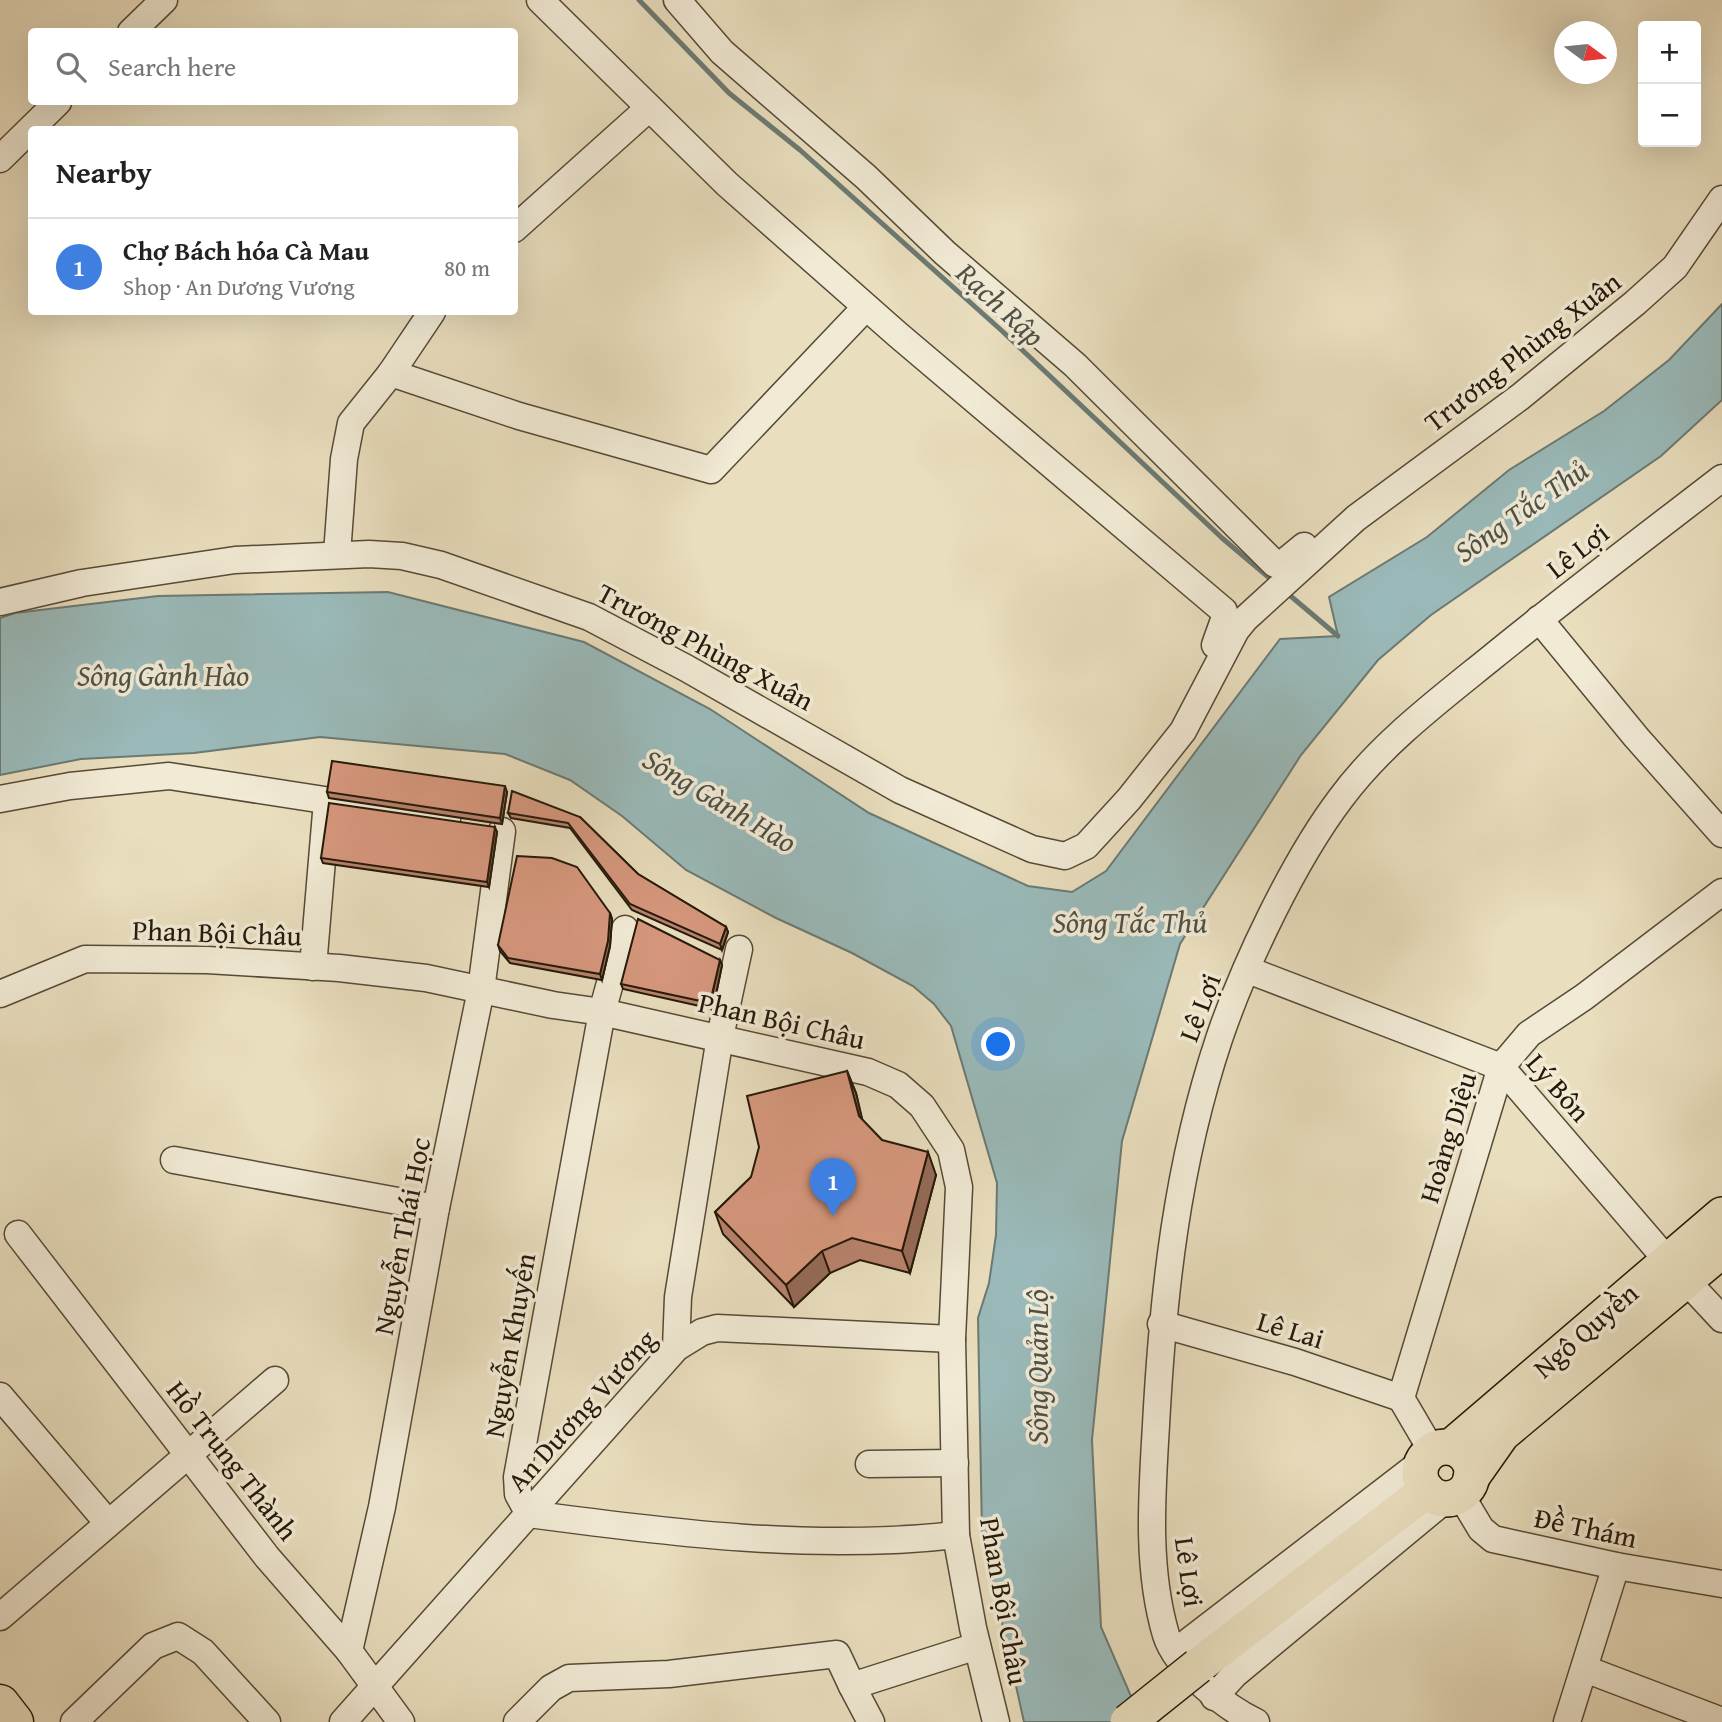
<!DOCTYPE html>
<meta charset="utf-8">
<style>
:root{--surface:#fff;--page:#f2f2f2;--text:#222;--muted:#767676;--line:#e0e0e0;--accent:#b45309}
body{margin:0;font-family:"Gentium Book Plus",serif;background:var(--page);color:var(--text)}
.controls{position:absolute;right:21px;top:21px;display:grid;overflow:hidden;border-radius:7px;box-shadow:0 7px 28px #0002}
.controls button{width:63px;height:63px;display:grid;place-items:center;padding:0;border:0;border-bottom:2px solid var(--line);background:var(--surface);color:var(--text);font:35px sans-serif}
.compass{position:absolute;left:1554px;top:21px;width:63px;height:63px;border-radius:50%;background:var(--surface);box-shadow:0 7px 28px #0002;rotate:105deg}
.you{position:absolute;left:999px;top:1045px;width:24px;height:24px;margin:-18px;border:5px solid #fff;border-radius:50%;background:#1a73e8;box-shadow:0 0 0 10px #1a73e833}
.badge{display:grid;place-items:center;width:46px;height:46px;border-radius:50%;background:var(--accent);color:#fff;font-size:23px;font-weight:700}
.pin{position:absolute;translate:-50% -58px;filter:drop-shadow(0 2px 4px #0008)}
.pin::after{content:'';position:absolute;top:37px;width:24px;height:21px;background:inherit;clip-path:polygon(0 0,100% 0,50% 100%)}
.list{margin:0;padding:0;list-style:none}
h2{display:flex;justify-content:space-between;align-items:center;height:91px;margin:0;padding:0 28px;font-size:30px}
h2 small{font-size:23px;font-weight:400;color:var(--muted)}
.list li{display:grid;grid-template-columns:46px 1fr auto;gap:21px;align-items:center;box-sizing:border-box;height:98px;padding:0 28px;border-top:2px solid var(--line)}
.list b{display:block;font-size:26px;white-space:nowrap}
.list p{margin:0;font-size:23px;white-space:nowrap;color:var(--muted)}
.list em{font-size:23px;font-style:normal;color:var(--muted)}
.icon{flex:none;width:38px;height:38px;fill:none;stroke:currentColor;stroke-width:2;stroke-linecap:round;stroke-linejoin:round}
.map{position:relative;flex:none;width:1722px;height:1722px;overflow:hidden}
.search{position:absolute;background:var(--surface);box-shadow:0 7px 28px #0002;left:28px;top:28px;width:490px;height:77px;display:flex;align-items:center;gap:18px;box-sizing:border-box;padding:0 24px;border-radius:7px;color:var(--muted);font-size:26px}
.panel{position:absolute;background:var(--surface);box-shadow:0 7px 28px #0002;left:28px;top:126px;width:490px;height:189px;border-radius:7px}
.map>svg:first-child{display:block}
</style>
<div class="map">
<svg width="1722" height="1722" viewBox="0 0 1722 1722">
<rect width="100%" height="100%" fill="#e9debe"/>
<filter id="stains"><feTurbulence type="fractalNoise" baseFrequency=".00286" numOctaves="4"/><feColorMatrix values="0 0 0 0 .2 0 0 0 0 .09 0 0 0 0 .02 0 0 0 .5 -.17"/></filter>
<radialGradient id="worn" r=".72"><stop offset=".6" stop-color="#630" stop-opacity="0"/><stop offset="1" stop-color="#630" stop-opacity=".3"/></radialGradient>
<polygon fill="#9ababa" stroke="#6b7a73" stroke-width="2" points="1722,304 1722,400 1661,456 1431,615 1378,660 1301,755 1180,944 1122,1141 1092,1440 1101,1627 1130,1694 1148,1722 1024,1722 982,1533 978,1318 989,1283 996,1235 997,1183 951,1026 934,1004 913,986 852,953 776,918 686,870 622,816 570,780 505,754 320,737 194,753 81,759 0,775 0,618 15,613 158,596 388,592 584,642 710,709 869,813 1028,886 1072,892 1106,871 1280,639 1338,636 1329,597 1427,537 1509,470 1604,411 1669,360"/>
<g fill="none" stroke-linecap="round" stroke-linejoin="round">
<g stroke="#6b7a73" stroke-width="5">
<polyline points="639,0 729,93 800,150 1001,330 1222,538 1274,582"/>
<polyline points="1287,593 1338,636"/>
</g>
<g stroke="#564a36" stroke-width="29">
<g id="minor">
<polyline points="540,0 727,184 897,334 1224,611 1225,617 1215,645"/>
<polyline points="677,0 722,52 866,177 945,253 1075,365 1275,564 1282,564 1304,546"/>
<polyline points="131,32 164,0"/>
<polyline points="0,159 58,102"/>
<polyline points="514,229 649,108"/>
<polyline points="391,373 519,416 711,470 866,307"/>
<polyline points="337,554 344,459 351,423 391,373 432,312"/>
<polyline points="0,602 82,583 235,560 369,554 402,556 441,565 589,617 686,668 900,790 1032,849 1065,856 1086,846 1129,799 1183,731 1236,630 1245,619 1356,518 1520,397 1635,303 1675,267 1722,199"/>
<polyline points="1539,619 1636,737 1722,834"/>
<polyline points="0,799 70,786 169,776 447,819"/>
<polyline points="313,967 327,801"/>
<polyline points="1248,970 1501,1067 1667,1260 1722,1319"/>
<polyline points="0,994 85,959 207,960 339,968 426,978 553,1005 602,1012 868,1072 898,1085 922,1106 951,1150 959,1187 952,1339 956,1535 973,1628 996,1722"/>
<polyline points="174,1160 436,1208"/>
<polyline points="18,1234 267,1557 349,1651 401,1722"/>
<polyline points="1161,1324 1295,1362 1401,1398"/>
<polyline points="676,1348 678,1297 720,1037 739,949"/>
<polyline points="0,1396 108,1523"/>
<polyline points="1432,1451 1401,1398 1501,1067 1529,1034 1584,997 1722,892"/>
<polyline points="869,1464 955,1463"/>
<polyline points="1460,1494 1481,1529 1493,1539 1616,1566 1722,1584"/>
<polyline points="529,1514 518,1494 517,1477 602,1012 625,929"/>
<path d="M529,1514C671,1533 814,1551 956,1535"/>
<polyline points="0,1617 275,1380"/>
<polyline points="349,1651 382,1507 436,1208 481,990 502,831"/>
<polyline points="1175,1652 1423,1461"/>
<polyline points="1585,1669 1722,1721"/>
<polyline points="852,1686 871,1722"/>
<polyline points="1214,1697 1235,1674 1446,1499"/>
<polyline points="74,1722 153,1646 178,1636 203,1652 267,1722"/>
<polyline points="343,1722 676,1348 702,1332 717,1328 952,1339"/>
<polyline points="517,1722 551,1688 569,1678 669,1674 837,1654 852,1686 977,1646"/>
<path d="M1256,1722C1225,1707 1177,1669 1166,1635C1146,1567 1152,1494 1156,1425C1163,1293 1177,1165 1219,1039C1244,965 1294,860 1341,798C1381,744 1438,701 1490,659C1566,597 1644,538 1722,478"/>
<polyline points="1567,1722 1616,1566"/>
</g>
</g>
<g stroke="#251909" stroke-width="38">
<g id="major">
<polyline points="1451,1447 1722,1215"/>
<circle cx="1446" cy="1473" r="26"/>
<polyline points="1471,1478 1502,1434 1722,1250"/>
<polyline points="1198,1666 1427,1490"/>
</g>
</g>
<g stroke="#251909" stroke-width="41">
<polyline id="highway" points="0,1704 14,1722"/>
</g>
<use href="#minor" stroke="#f1ead5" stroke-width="26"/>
<use href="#major" stroke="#e9debe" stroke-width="35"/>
<use href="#highway" stroke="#e9debe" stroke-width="38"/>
<g stroke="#251909" stroke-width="38" stroke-linecap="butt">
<polyline id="major-bridge" points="1128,1722 1198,1666"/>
</g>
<use href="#major-bridge" stroke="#e9debe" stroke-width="35"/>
</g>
<g fill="#b8826c" stroke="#251909" stroke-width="2">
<polygon points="327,792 507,792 502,824 329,798"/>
<polygon points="508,813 580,817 638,874 726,927 728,932 722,950 632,910 570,828 511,818"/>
<polygon points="497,832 489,887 323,863 321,858"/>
<polygon points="610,913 612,919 610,946 602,980 510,963 500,951 498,945"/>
<polygon points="720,960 722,965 713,1009 623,989 621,984"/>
<polygon points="847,1071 856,1093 862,1120 882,1140 936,1175 910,1273 860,1260 830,1273 794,1307 723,1234 715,1212 751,1177"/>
</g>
<g fill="#966a58" stroke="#251909" stroke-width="2">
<polygon points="505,786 507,792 502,824 500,818"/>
<polygon points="495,827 497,832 489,887 487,882"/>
<polygon points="610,913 612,919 610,946 602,980 600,974"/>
<polygon points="726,927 728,932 722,950 720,944"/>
<polygon points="720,960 722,965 713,1009 710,1003"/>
<polygon points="847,1071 856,1093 867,1139 859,1116"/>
<polygon points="928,1152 936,1175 910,1273 902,1251"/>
<polygon points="822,1251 830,1273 794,1307 786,1285"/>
</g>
<g fill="#d6977d" stroke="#251909" stroke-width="2">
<polygon points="332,761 505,786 500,818 327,792"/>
<polygon points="512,791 580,817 638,874 726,927 720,944 630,904 568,823 508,813"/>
<polygon points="329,803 495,827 487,882 321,858"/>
<polygon points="517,856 552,858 577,867 610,913 608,941 600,974 508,958 498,945"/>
<polygon points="638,919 720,960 710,1003 621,984"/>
<polygon points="847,1071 859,1116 882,1140 928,1152 902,1251 852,1238 822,1251 786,1285 715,1212 751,1177 759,1147 747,1096"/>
</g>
<g text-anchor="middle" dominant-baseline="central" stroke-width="7" stroke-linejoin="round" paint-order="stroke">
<g font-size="28" fill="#251909" stroke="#f1ead5">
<text transform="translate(1522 351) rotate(-38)">Trương Phùng Xuân</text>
<text transform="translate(1577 550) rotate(-38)">Lê Lợi</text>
<text transform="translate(706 646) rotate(28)">Trương Phùng Xuân</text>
<text transform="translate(217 932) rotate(2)">Phan Bội Châu</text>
<text transform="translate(1199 1007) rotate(-69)">Lê Lợi</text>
<text transform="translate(782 1020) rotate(13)">Phan Bội Châu</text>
<text transform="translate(1559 1087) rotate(49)">Lý Bôn</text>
<text transform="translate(1447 1137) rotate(-73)">Hoàng Diệu</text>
<text transform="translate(401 1236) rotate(-79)">Nguyễn Thái Học</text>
<text transform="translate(1291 1329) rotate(17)">Lê Lai</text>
<text transform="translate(1585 1330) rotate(-41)">Ngô Quyền</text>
<text transform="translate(509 1345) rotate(-80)">Nguyễn Khuyến</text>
<text transform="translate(581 1410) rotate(-48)">An Dương Vương</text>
<text transform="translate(233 1460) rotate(52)">Hồ Trung Thành</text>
<text transform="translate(1586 1527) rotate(12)">Đề Thám</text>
<text transform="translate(1190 1572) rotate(82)">Lê Lợi</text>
<text transform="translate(1005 1601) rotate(80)">Phan Bội Châu</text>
</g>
<g font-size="30" font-style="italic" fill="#4e5147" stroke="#f1ead5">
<text transform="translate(1001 304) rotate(43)">Rạch Rập</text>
<text transform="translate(1521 510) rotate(-35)">Sông Tắc Thủ</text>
<text x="163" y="675">Sông Gành Hào</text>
<text transform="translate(720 800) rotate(31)">Sông Gành Hào</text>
<text x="1130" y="922">Sông Tắc Thủ</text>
<text transform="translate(1037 1367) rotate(-90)">Sông Quản Lộ</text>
</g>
</g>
<rect width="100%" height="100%" filter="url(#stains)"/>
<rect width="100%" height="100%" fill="url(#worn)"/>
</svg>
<div class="controls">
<button>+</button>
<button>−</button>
</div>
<svg class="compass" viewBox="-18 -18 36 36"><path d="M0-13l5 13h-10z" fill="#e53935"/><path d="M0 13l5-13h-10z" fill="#767676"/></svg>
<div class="you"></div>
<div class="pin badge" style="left:833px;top:1216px;background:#3f7fe0">1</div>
<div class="search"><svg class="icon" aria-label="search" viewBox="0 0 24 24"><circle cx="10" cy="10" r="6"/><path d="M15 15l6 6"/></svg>Search here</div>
<section class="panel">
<h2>Nearby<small></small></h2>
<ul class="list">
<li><span class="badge" style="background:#3f7fe0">1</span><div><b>Chợ Bách hóa Cà Mau</b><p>Shop · An Dương Vương</p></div><em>80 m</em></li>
</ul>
</section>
</div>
